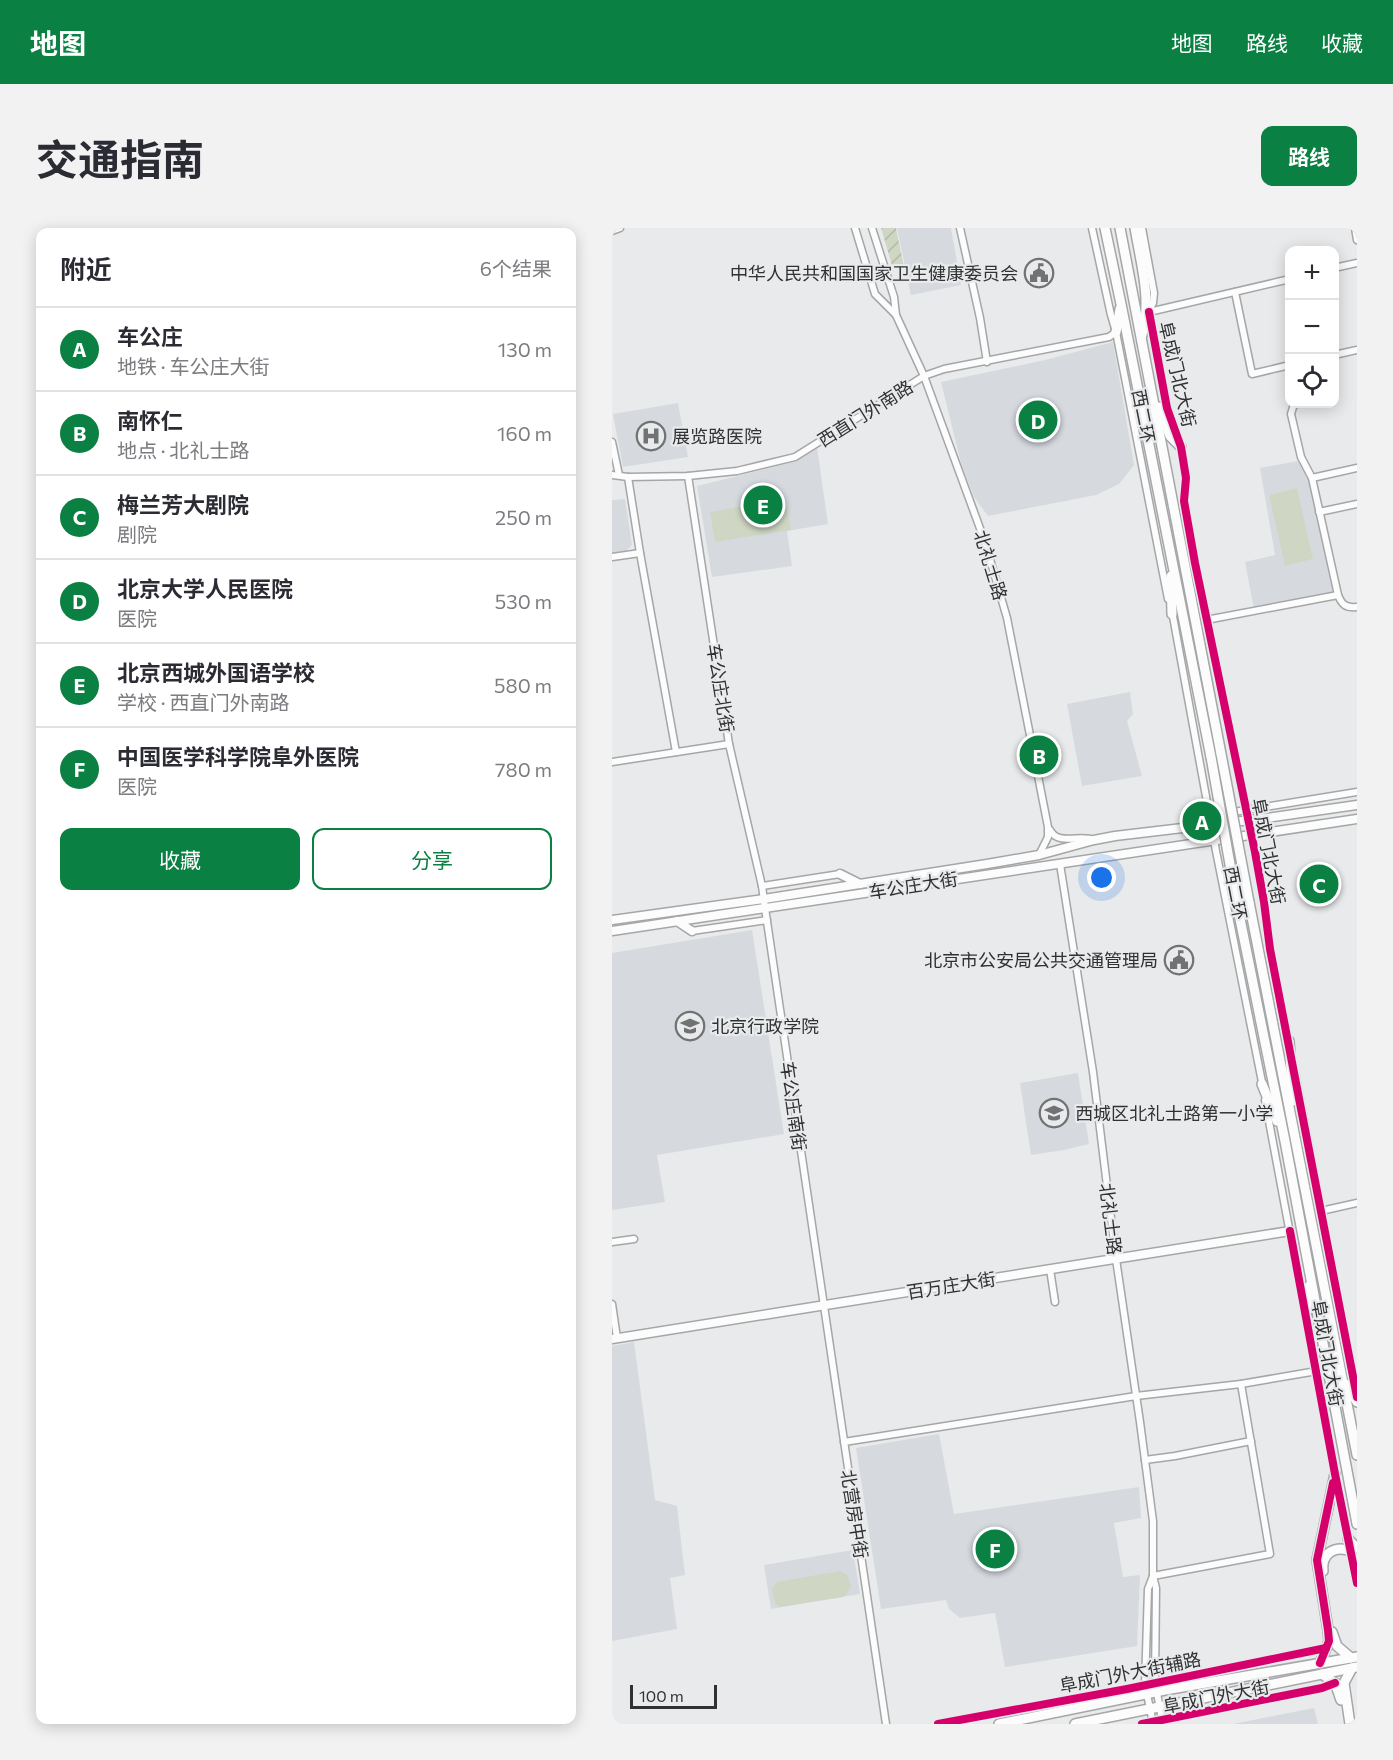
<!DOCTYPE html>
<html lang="zh">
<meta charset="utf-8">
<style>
:root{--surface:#fff;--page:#f2f2f3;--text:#2b2b33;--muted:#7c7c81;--line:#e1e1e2;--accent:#0b8043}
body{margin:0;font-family:Commissioner,"Noto Sans SC",sans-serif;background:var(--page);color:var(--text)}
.controls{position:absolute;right:18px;top:18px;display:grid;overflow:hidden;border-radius:12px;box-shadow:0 3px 15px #0003}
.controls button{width:54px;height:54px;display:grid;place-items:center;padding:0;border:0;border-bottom:2px solid var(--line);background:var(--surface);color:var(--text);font:30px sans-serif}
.scale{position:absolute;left:18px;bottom:15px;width:87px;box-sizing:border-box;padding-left:6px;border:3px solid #303132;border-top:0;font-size:16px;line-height:21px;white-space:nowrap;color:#303132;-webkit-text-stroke:4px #e8eaec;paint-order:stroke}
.you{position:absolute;left:490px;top:650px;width:21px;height:21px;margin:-15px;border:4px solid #fff;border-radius:50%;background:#1a73e8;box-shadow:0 0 0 9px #1a73e833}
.badge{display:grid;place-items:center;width:39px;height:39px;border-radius:50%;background:var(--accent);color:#fff;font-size:20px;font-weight:700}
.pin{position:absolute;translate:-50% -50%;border:3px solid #fff;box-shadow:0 2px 6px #0006}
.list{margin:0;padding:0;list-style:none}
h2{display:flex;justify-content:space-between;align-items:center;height:78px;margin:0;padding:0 24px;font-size:26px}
h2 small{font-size:20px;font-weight:400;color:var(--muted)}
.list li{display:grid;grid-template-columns:39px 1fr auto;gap:18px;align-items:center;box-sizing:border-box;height:84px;padding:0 24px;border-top:2px solid var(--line)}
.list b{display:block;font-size:22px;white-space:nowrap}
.list p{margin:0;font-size:20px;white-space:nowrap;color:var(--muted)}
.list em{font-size:20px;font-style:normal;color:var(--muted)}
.actions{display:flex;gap:12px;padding:18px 24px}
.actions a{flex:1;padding:14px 0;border:2px solid var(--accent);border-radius:12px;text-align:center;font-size:21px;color:var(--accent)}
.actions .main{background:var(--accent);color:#fff}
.icon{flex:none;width:33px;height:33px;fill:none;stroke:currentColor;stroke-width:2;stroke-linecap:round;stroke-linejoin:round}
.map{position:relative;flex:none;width:745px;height:1496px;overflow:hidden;border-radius:12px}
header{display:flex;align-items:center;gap:36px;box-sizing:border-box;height:84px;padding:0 30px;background:var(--accent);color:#fff}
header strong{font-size:28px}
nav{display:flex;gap:33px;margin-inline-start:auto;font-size:21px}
.intro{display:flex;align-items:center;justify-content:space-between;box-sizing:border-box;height:144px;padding:0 36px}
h1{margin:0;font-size:42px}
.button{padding:15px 27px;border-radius:12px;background:var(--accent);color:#fff;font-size:21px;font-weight:700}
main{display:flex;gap:36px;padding:0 36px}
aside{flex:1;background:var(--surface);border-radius:12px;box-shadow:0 3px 15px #0003}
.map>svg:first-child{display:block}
</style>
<header>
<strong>地图</strong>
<nav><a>地图</a><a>路线</a><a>收藏</a></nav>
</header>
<div class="intro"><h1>交通指南</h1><a class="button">路线</a></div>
<main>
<aside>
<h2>附近<small>6个结果</small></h2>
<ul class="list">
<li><span class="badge">A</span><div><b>车公庄</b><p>地铁 · 车公庄大街</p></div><em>130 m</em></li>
<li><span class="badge">B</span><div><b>南怀仁</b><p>地点 · 北礼士路</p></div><em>160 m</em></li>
<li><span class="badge">C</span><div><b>梅兰芳大剧院</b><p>剧院</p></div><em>250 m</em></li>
<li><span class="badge">D</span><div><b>北京大学人民医院</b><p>医院</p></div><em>530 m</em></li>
<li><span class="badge">E</span><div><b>北京西城外国语学校</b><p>学校 · 西直门外南路</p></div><em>580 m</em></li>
<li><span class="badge">F</span><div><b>中国医学科学院阜外医院</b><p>医院</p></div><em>780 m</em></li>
</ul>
<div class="actions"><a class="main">收藏</a><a>分享</a></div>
</aside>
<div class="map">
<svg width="745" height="1496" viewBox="0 0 745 1496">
<defs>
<pattern id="garden-furrows" width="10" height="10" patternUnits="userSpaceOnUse" patternTransform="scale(1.5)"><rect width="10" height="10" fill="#cfd7c4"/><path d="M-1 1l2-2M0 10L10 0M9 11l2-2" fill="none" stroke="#b2b9a9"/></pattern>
</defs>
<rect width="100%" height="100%" fill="#e9eaeb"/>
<g fill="#d6dadf">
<polygon points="285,0 339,0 349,57 299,67"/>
<polygon points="501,114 522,237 507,256 484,267 376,288 362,269 349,235 329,154 433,132"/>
<polygon points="66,175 76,229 11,239 1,186"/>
<polygon points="205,219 216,296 175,303 180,338 100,349 85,258 185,233"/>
<polygon points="686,233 697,250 721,365 642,381 633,334 663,327 648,240"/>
<polygon points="13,271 20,317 13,324 0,326 0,272"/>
<polygon points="518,464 521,486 515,493 530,548 470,558 455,476"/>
<polygon points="140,702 172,906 45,927 53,974 0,982 0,725"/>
<polygon points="466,845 477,916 452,922 419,927 408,855"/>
<polygon points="22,1114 43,1272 65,1278 73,1347 58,1350 65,1401 0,1413 0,1118"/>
<polygon points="327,1206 342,1286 527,1259 529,1290 502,1295 511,1349 528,1347 525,1418 393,1439 383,1385 348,1390 337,1381 334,1372 269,1381 244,1220"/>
<polygon points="241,1322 248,1366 159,1381 152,1337"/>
<polygon points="702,1480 706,1496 621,1496"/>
</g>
<g fill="#cfd7c4">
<polygon points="685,260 701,331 673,338 657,267"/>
<polygon points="173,271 179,302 103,314 98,284"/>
<polygon points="228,1343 235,1347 239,1357 235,1366 231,1369 167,1379 163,1375 160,1361 165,1354"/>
</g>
<polygon fill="url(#garden-furrows)" points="269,0 284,0 292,39 281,41"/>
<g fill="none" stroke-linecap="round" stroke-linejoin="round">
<g stroke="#a5a6a7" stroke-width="9">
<g id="minor">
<polyline points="243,0 263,66 284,87"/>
<polyline points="260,0 282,69 284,87 312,148 373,314 395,390 436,599 436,609 427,627"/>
<polyline points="348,0 368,90 375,134"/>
<polyline points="480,0 499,87 504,104 556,371"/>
<polyline points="530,0 542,65 541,75 537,83"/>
<polyline points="743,0 745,12"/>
<polyline points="0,3 8,0"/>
<polyline points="722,40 745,35"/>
<polyline points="623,64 640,146 678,137"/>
<polyline points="536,81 555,180 569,219 574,250 572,273 583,335 643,624 652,674 658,721 677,815"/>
<polyline points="537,84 678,51"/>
<polyline points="722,127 745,122"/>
<path d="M685,176H682L679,186L689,229L700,250L726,367C730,377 734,380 745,379"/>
<polyline points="0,214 7,247"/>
<polyline points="0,247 16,249 76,248 125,243 183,229 312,148 332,141 497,109 504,104"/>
<polyline points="76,248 117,516 150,658 153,680 274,1496"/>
<polyline points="16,249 28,325 64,524"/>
<polyline points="700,250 745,240"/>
<polyline points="707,284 745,276"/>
<polyline points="0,329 28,325"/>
<polyline points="560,383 604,623 651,859"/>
<polyline points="594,392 726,367"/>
<polyline points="0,534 117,516"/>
<polyline points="597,588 745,564"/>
<path d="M438,602C446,618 468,606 482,612"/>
<polyline points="448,636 481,844 504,1031 528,1194 541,1293 541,1348 544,1360 543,1455 551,1496"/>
<polyline points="150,658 228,646"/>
<polyline points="80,703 155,692"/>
<polyline points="683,845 745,1169"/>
<polyline points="653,872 723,1246 745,1355"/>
<polyline points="709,983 745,975"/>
<polyline points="0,1014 22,1011"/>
<polyline points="438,1041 443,1074"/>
<polyline points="0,1076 5,1110"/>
<polyline points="232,1214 524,1168 629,1156"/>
<polyline points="533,1232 563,1228 639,1213"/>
<polyline points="541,1348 658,1326 629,1156 699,1144"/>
<polyline points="541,1348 536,1361 533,1457 541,1495"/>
<polyline points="326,1496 515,1461 714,1420"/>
<polyline points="530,1496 710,1460 723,1455"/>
</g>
</g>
<g stroke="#a5a6a7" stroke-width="11">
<g id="major">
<polyline points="228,646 248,656"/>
<polyline points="0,692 152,671 375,636 427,627 482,612 503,608 655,590 745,577"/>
<polyline points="65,693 80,703"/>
<polyline points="0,703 745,591"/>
<polyline points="0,1111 678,1003"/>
</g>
</g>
<g stroke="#a5a6a7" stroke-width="12">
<g id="highway">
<polyline points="493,0 509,76 599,529"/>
<polyline points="508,0 609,526"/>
<path d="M523,0C529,35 540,72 530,107"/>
<polyline points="504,104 508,81"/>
<polyline points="547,179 558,208 569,219"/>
<polyline points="559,348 560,386"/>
<polyline points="637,674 745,1227"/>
<polyline points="625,676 673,913 745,1296"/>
<polyline points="677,813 681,873"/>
<polyline points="650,856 665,893"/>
<polyline points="694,1086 697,1058"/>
<polyline points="734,1156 745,1174"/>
<polyline points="736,1311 745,1320"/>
<path d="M711,1343C709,1325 723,1317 739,1323"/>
<polyline points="720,1404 725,1418 739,1430"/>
<polyline points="708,1435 717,1413 716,1402 705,1332 723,1246"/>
<polyline points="710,1446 723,1455 729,1472"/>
<polyline points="387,1496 553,1462 745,1429"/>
<polyline points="463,1496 745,1439"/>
<polyline points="738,1496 732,1455 740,1440"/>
</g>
</g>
<use href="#minor" stroke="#fcfcfc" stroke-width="6"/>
<use href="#major" stroke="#fcfcfc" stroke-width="8"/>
<use href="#highway" stroke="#fcfcfc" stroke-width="9"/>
<g stroke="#a5a6a7" stroke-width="12" stroke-linecap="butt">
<g id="highway-bridge">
<polyline points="609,526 637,674"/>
<polyline points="599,529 625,676"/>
</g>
</g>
<use href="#highway-bridge" stroke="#fcfcfc" stroke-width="9"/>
<g stroke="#e8eaec" stroke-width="11">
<g id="cycleway">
<polyline points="537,84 555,180 569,219 574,250 572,273 583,335 643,624 652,674 658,721 745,1169"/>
<polyline points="678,1003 723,1246 745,1355"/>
<polyline points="708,1435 717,1413 716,1402 705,1332 721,1255"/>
<polyline points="326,1496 515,1461 714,1420"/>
<polyline points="530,1496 710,1460 723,1455"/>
</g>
</g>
<use href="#cycleway" stroke="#d6006c" stroke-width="8"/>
</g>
<defs>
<g id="civic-ring" transform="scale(1.5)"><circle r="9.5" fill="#e8eaec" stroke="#717273" stroke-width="1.5"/><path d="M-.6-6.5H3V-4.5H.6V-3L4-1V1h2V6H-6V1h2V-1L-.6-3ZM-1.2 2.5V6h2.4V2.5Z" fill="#717273"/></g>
<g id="hospital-ring" transform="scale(1.5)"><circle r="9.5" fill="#e8eaec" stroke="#717273" stroke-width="1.5"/><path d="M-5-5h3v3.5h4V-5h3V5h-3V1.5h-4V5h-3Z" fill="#717273"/></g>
<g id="university-ring" transform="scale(1.5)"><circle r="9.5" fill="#e8eaec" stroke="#717273" stroke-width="1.5"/><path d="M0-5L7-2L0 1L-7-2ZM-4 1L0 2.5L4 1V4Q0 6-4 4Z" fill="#717273"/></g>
<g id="school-ring" transform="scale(1.5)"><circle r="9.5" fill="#e8eaec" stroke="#717273" stroke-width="1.5"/><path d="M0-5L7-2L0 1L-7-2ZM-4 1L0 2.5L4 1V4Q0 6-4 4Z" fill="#717273"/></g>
</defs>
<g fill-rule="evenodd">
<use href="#civic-ring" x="427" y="45"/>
<use href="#hospital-ring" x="39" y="208"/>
<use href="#civic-ring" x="567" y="732"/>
<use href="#university-ring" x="78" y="798"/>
<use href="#school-ring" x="442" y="885"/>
</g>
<g text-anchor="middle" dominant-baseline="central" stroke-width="4.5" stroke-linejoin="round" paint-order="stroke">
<g font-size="18" fill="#303132" stroke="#e8eaec" text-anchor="start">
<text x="406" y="45" text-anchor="end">中华人民共和国国家卫生健康委员会</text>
<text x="60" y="208">展览路医院</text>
<text x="546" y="732" text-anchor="end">北京市公安局公共交通管理局</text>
<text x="99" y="798">北京行政学院</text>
<text x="463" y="885">西城区北礼士路第一小学</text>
</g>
<g font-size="18" fill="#303132" stroke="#e8eaec">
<text transform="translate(566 146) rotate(77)">阜成门北大街</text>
<text transform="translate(253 185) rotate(-32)">西直门外南路</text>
<text transform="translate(532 188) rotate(79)">西二环</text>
<text transform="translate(379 337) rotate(73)">北礼士路</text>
<text transform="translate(109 460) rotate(81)">车公庄北街</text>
<text transform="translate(657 623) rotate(79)">阜成门北大街</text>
<text transform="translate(301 657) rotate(-9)">车公庄大街</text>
<text transform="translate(624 665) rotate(79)">西二环</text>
<text transform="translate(182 878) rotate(82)">车公庄南街</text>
<text transform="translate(499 991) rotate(83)">北礼士路</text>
<text transform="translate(339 1057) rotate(-9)">百万庄大街</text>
<text transform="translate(716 1125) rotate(80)">阜成门北大街</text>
<text transform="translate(243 1286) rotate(81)">北营房中街</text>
<text transform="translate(518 1444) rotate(-11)">阜成门外大街辅路</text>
<text transform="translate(604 1468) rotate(-11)">阜成门外大街</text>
</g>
</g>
</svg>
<div class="controls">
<button>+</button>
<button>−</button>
<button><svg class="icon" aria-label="locate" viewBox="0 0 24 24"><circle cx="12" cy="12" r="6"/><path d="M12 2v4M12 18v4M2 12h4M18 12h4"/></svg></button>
</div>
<div class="scale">100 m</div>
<div class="you"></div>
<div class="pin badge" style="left:590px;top:593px">A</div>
<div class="pin badge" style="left:427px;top:527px">B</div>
<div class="pin badge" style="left:707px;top:656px">C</div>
<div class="pin badge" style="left:426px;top:192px">D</div>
<div class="pin badge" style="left:151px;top:277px">E</div>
<div class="pin badge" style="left:383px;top:1321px">F</div>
</div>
</main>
